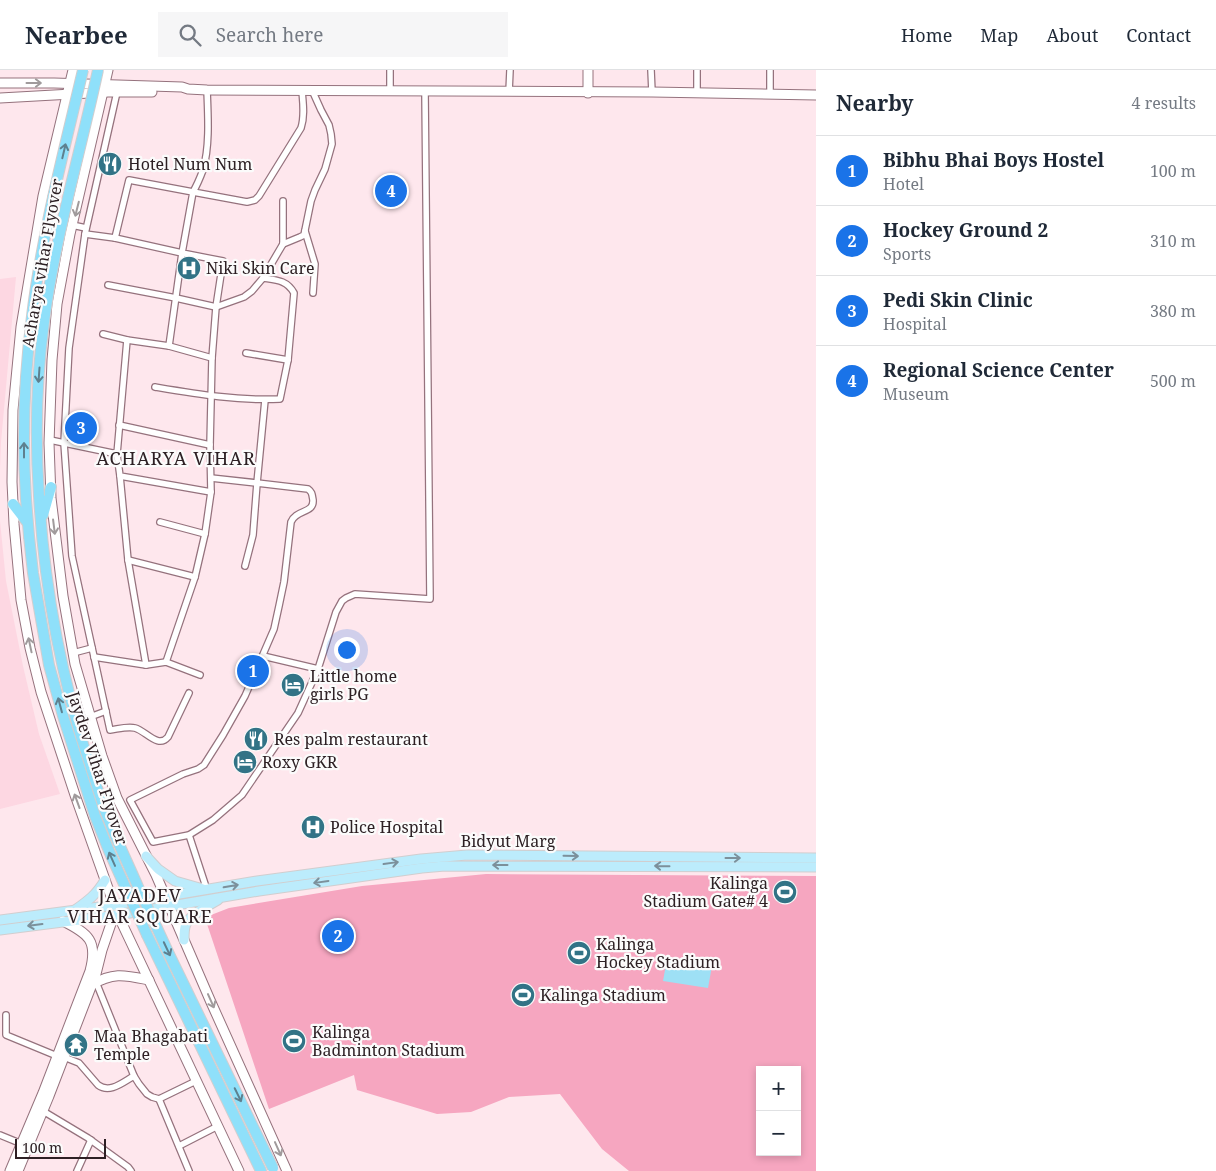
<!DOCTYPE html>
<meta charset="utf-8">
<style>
:root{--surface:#fff;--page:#f6f6f7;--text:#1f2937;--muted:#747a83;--line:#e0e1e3;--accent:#1a73e8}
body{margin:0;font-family:"Noto Serif",serif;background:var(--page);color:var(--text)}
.controls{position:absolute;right:15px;bottom:15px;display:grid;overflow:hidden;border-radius:0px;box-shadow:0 2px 8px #0003}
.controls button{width:45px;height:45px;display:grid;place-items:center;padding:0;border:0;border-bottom:1px solid var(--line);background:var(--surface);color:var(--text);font:25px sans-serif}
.scale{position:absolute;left:15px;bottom:12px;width:91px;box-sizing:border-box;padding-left:5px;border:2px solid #2d2024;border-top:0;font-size:14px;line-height:18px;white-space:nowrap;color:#2d2024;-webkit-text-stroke:4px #fbfbfb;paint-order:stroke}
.you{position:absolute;left:346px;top:579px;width:18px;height:18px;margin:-12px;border:4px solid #fff;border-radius:50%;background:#1a73e8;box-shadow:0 0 0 8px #1a73e833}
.badge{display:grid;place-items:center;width:32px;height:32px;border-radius:50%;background:var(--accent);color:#fff;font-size:16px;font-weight:700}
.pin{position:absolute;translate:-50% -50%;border:2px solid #fff;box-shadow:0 1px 5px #0006}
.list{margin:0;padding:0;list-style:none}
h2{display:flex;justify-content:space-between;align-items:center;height:65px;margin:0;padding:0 20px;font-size:21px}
h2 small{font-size:16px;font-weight:400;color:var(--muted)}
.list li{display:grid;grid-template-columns:32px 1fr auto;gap:15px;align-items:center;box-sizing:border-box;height:70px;padding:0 20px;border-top:1px solid var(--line)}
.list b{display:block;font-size:19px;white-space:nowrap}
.list p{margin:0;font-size:16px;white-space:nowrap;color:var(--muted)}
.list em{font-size:16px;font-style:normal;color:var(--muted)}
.icon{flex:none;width:28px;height:28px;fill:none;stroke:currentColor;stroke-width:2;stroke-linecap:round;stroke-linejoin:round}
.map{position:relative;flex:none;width:816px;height:1101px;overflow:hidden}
header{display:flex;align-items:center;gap:30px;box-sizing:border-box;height:70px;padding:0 25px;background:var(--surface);border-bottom:1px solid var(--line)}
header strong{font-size:24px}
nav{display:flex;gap:28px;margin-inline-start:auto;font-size:18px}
.search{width:350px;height:45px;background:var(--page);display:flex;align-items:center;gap:12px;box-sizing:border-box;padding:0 18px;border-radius:0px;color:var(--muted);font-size:19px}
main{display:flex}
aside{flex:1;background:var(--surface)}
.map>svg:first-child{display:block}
</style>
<header>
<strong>Nearbee</strong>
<div class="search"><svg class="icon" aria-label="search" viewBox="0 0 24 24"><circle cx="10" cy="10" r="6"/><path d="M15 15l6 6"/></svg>Search here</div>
<nav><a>Home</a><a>Map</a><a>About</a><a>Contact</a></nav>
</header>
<main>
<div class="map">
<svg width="816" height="1101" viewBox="0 0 816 1101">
<rect width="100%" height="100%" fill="#fee7ed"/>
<g fill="#fdd7e2">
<polygon points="16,207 1,372 0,400 0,209"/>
<polygon points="0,451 6,511 23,596 39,664 60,724 0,739"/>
</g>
<path fill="#f6a6c0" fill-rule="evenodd" d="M486,804L816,806V1101H629L602,1079L560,1024L509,1027L471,1042L437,1044L357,1020L354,1005L269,1039L206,851L211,845L229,838L362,816ZM760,1000H797V1082H760Z"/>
<polygon fill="#9ee0f5" points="667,889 712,896 708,918 663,911"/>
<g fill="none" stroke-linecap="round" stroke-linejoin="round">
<g stroke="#95727d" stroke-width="8">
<g id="street">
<polyline points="390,0 390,21"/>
<polyline points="651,0 652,22"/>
<polyline points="697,0 697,24"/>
<path d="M207,20C208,45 210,76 203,100C200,108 197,115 193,122L247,132L255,130L259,126L301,58C305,46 303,33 302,21"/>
<path d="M117,22L85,164L69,278L64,373L72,486L110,660C118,659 128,656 135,658C146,661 158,679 168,667L189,623"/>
<polyline points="509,22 510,0"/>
<polyline points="770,24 770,0"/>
<polyline points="72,155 86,158"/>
<polyline points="305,161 315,194 313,223"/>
<polyline points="85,164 115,168 182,183 169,276 127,270 103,264"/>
<polyline points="115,168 129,110 193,122 182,183 223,191 216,237 212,288"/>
<polyline points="283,174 300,167 304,165 311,131 315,120 325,99 332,74 331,64 329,55 321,40 312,20"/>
<polyline points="108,215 176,228 216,237 244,227 252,221 263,208 283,174 283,131"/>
<polyline points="246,283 288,290"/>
<path d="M155,317C197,324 238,331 280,329L288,290L294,223C287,210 276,210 263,208"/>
<polyline points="119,355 210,375"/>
<polyline points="50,370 117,384 120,406 211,422"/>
<polyline points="117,384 127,270"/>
<polyline points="120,406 128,490 146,595"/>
<polyline points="211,408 257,413 265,330"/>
<polyline points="160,452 205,464"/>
<polyline points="128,490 195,507"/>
<path d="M245,496L253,465L257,413L308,419C312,422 312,424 313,430C314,444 296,439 291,452L284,512L279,536L274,559L245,626L223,665L204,695L198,699L183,704L130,730L153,772L189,765L213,750L242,725L298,643L318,599L336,542L342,531L346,528L355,524L430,529L425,22"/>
<polyline points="73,583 92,578"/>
<polyline points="263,586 318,599"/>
<polyline points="94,587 146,595 166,592 200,605"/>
<polyline points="166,592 195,507 205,464 211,422 210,375 212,288 169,276"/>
<polyline points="90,647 106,641"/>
<polyline points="189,765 207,820"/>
<polyline points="96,912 134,1006 139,1014 147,1024 152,1027 159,1029 196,1011"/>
<polyline points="6,945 6,965 57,986"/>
<path d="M64,987L79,993L98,1015C110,1024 123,1012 134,1006"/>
<polyline points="159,1029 189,1101"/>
<polyline points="43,1041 88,1068 128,1097 131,1101"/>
<polyline points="0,1065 22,1074"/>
<polyline points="179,1076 218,1056"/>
<polyline points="77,1101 91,1070"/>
</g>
</g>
<g stroke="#95727d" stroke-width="11">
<g id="secondary">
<polyline points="73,0 43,126 21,257 13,340 12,412 14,454 21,530 30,578 41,622 75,725 114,835"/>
<polyline points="108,0 70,164 57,234 52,290 49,373 51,428 63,526 75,594 102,686 117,728 156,805 210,930 287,1101"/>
<polyline points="0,13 54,13 182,17 188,19 207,20 652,22 816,25"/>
<polyline points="588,23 588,0"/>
<polyline points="0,28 108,22 152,22"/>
<polyline points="118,845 239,1101"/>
<path d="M91,915C114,902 124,905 149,910"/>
<path d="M10,1101L43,1023L90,901C98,871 89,864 63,851"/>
<polyline points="18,1101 49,1026 96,904 102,880 114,845"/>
</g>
</g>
<g stroke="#d1cecf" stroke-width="11">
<g id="primary">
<polyline points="146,786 158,799 175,811 203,819"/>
<path d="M75,840C89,830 96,825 105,810"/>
<polyline points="0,850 114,835 257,811 421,789 467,785 816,788"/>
<polyline points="0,860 118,845 259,821 422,798 445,796 816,797"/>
<path d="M184,870C184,865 184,858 186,854C192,843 208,836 218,830"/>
</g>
</g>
<g stroke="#d1cecf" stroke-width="12">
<g id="highway">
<path d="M39,426C45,531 67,635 103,735C113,763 127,791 139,819"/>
<polyline points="26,429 29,466"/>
<polyline points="13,434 27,452"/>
<polyline points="43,445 51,417"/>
<polyline points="147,865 261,1101"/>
</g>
</g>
<use href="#street" stroke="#fff" stroke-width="5.5"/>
<use href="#secondary" stroke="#fff" stroke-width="9"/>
<use href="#primary" stroke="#bcecfc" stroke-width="9"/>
<use href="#highway" stroke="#8fe0fa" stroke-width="10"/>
<g stroke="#d1cecf" stroke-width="12" stroke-linecap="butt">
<g id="highway-bridge">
<path d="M39,426C35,367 36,311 44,252C55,167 80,84 98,0"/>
<path d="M26,429C22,368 24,307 32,246C42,163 64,81 83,0"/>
<polyline points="29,466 33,503 49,595 63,646 95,746 109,781 147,865"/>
<polyline points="139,819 169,884 273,1098"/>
</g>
</g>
<use href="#highway-bridge" stroke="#8fe0fa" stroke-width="10"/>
</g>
<defs><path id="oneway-shaft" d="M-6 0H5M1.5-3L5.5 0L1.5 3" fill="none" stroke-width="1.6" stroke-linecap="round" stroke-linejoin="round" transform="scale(1.25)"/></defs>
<g stroke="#a09b9c">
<use href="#oneway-shaft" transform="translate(34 13)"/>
<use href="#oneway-shaft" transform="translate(77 139) rotate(104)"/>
<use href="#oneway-shaft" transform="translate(54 457) rotate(83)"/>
<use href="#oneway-shaft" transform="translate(30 575) rotate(-102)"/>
<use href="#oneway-shaft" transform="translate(77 731) rotate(-110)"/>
<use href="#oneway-shaft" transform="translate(211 931) rotate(66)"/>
<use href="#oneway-shaft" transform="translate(278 1079) rotate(66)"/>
</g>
<g stroke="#5e808f">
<use href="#oneway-shaft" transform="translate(64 81) rotate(-77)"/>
<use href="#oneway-shaft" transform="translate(39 305) rotate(94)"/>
<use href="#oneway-shaft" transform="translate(24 380) rotate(-90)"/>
<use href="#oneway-shaft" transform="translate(60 635) rotate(-105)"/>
<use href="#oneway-shaft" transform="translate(112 789) rotate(-114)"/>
<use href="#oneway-shaft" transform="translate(167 879) rotate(65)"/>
<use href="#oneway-shaft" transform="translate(238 1025) rotate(64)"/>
</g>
<g stroke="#7c909b">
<use href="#oneway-shaft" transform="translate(571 786) rotate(1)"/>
<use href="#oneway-shaft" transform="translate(733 788)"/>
<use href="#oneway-shaft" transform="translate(391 793) rotate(-8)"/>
<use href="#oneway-shaft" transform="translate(500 795) rotate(-180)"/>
<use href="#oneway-shaft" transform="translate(662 796) rotate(-179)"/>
<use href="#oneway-shaft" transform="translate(321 812) rotate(172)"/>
<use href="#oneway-shaft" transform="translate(231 816) rotate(-10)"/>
<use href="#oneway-shaft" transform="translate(35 855) rotate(173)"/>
</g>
<defs>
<g id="restaurant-disc" transform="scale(1.25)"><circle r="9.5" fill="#327386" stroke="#fbfbfb"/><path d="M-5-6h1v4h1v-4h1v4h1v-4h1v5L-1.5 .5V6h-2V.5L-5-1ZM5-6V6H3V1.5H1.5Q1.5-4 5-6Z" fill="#fff"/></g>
<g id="hospital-disc" transform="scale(1.25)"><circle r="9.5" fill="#327386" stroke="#fbfbfb"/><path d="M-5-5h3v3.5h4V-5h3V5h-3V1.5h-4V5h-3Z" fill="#fff"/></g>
<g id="hotel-disc" transform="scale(1.25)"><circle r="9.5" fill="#327386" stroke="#fbfbfb"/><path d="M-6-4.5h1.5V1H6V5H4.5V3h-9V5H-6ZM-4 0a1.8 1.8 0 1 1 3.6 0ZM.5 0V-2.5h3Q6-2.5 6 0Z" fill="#fff"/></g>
<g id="stadium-disc" transform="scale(1.25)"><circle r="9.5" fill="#327386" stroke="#fbfbfb"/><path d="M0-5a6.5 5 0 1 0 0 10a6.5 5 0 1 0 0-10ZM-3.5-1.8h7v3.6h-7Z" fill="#fff"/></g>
<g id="temple-disc" transform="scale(1.25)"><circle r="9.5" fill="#327386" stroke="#fbfbfb"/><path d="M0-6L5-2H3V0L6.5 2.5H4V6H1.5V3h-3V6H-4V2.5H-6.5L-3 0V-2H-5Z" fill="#fff"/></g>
</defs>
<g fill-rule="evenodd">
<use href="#restaurant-disc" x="110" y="94"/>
<use href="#hospital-disc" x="189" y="198"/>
<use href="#hotel-disc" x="293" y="615"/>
<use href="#restaurant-disc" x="256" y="669"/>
<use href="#hotel-disc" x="245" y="692"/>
<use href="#hospital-disc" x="313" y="757"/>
<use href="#stadium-disc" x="785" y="822"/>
<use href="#stadium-disc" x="579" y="883"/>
<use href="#stadium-disc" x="523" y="925"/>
<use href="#stadium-disc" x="294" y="971"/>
<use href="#temple-disc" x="76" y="975"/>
</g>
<g text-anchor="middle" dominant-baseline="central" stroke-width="4.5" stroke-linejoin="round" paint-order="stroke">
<g font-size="16" fill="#2d2024" stroke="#fbfbfb" text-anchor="start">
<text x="128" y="94">Hotel Num Num</text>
<text x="206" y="198">Niki Skin Care</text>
<text x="310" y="606">Little home<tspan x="310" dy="18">girls PG</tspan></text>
<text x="274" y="669">Res palm restaurant</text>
<text x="262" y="692">Roxy GKR</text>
<text x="330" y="757">Police Hospital</text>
<text x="768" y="813" text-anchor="end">Kalinga<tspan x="768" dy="18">Stadium Gate# 4</tspan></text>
<text x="596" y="874">Kalinga<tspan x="596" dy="18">Hockey Stadium</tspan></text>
<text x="540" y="925">Kalinga Stadium</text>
<text x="312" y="962">Kalinga<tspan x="312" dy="18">Badminton Stadium</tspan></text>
<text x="94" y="966">Maa Bhagabati<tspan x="94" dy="18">Temple</tspan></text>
</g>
<g font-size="16" fill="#2d2024" stroke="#fbfbfb">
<text transform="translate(42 193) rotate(-80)">Acharya vihar Flyover</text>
<text transform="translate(98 698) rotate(72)">Jaydev Vihar Flyover</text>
<text x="508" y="771">Bidyut Marg</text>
</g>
<g font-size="18" letter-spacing="1" fill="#2d2024" stroke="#fbfbfb">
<text x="176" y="388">ACHARYA VIHAR</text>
<text x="140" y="825">JAYADEV<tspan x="140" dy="21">VIHAR SQUARE</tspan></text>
</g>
</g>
</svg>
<div class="controls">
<button>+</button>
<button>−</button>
</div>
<div class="scale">100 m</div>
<div class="you"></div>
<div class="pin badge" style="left:253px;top:601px">1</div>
<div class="pin badge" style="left:338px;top:866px">2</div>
<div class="pin badge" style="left:81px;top:358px">3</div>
<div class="pin badge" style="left:391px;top:121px">4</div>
</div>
<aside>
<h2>Nearby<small>4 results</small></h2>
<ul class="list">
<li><span class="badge">1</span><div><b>Bibhu Bhai Boys Hostel</b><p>Hotel</p></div><em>100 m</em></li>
<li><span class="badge">2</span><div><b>Hockey Ground 2</b><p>Sports</p></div><em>310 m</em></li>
<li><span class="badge">3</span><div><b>Pedi Skin Clinic</b><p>Hospital</p></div><em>380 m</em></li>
<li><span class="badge">4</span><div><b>Regional Science Center</b><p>Museum</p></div><em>500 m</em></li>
</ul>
</aside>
</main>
